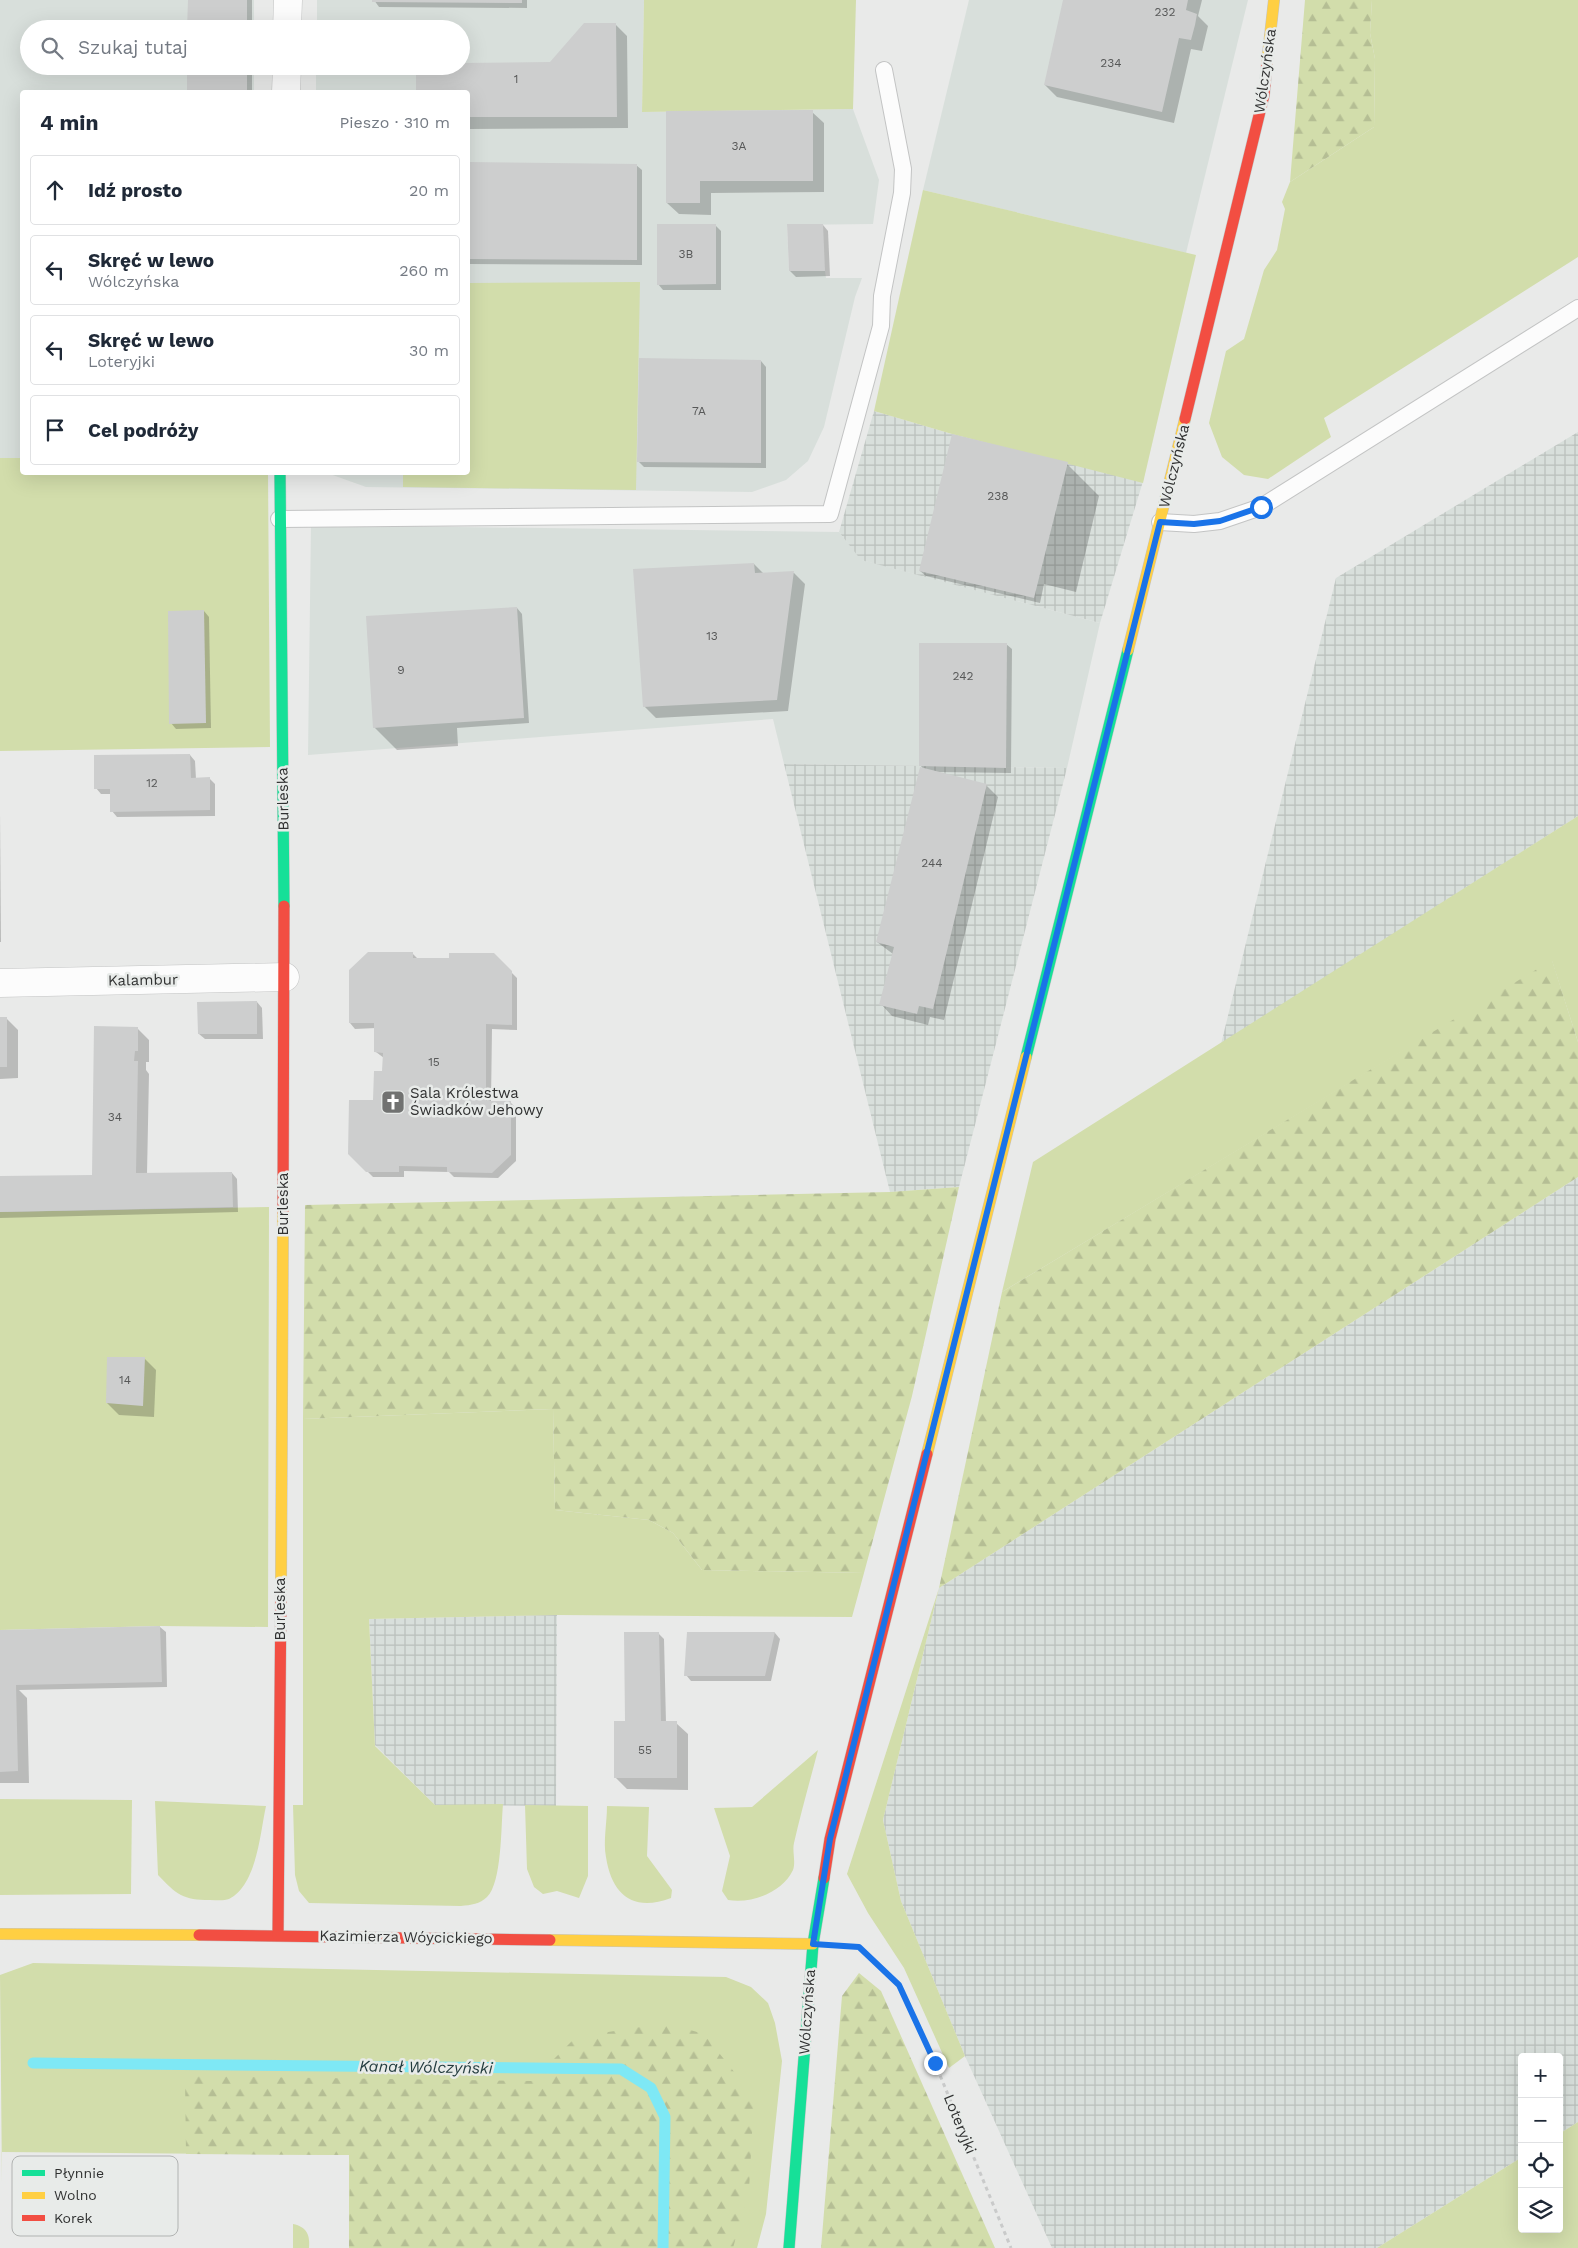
<!DOCTYPE html>
<html lang="pl">
<meta charset="utf-8">
<style>
:root{--surface:#fff;--page:#f2f2f3;--text:#1f2937;--muted:#747a83;--line:#e0e1e3}
body{margin:0;font-family:"Work Sans",sans-serif;background:var(--page);color:var(--text)}
.controls{position:absolute;right:15px;bottom:15px;display:grid;overflow:hidden;border-radius:5px;box-shadow:0 5px 20px #0002}
.controls button{width:45px;height:45px;display:grid;place-items:center;padding:0;border:0;border-bottom:1px solid var(--line);background:var(--surface);color:var(--text);font:25px sans-serif}
.stop{position:absolute;width:15px;height:15px;margin:-11px;border:4px solid #1a73e8;border-radius:50%;background:#fff}
.stop.end{background:#1a73e8;border-color:#fff;box-shadow:0 1px 5px #0008}
.list{margin:0;padding:0;list-style:none}
h2{display:flex;justify-content:space-between;align-items:center;height:65px;margin:0;padding:0 20px;font-size:21px}
h2 small{font-size:16px;font-weight:400;color:var(--muted)}
.list li{display:grid;grid-template-columns:32px 1fr auto;gap:15px;align-items:center;box-sizing:border-box;height:70px;margin:0 10px 10px;padding:0 10px;border:1px solid var(--line);border-radius:5px}
.list b{display:block;font-size:19px;white-space:nowrap}
.list p{margin:0;font-size:16px;white-space:nowrap;color:var(--muted)}
.list em{font-size:16px;font-style:normal;color:var(--muted)}
.icon{flex:none;width:28px;height:28px;fill:none;stroke:currentColor;stroke-width:2;stroke-linecap:round;stroke-linejoin:round}
.map{position:relative;flex:none;width:1578px;height:2248px;overflow:hidden}
.search{position:absolute;background:var(--surface);box-shadow:0 5px 20px #0002;left:20px;top:20px;width:450px;height:55px;display:flex;align-items:center;gap:12px;box-sizing:border-box;padding:0 18px;border-radius:28px;color:var(--muted);font-size:19px}
.panel{position:absolute;background:var(--surface);box-shadow:0 5px 20px #0002;left:20px;top:90px;width:450px;height:385px;border-radius:5px}
.map>svg:first-child{display:block}
</style>
<div class="map">
<svg width="1578" height="2248" viewBox="0 0 1578 2248">
<defs>
<pattern id="industrial-grid" width="8" height="8" patternUnits="userSpaceOnUse" patternTransform="scale(1.25)"><rect width="8" height="8" fill="#d8dfdb"/><path d="M0 4h8M4 0v8" fill="none" stroke="#bac0bc"/></pattern>
<pattern id="forest-firs" width="22" height="20" patternUnits="userSpaceOnUse" patternTransform="scale(1.25)"><rect width="22" height="20" fill="#d2ddab"/><path d="M5 1l3.5 6h-7zM16 11l3.5 6h-7z" fill="#b5be94"/></pattern>
</defs>
<rect width="100%" height="100%" fill="#e9eae9"/>
<g fill="#d8dfdb">
<polygon points="0,0 254,0 254,29 29,29 29,66 254,66 254,92 22,92 22,458 0,458"/>
<polygon points="317,0 644,0 642,112 853,109 879,180 873,224 787,225 789,271 825,271 826,278 862,278 855,297 824,427 808,461 786,480 752,492 366,487 327,473 468,472 468,92 316,92 316,66 461,66 461,29 317,29"/>
<polygon points="969,0 1248,0 1186,253 923,190"/>
<polygon points="311,525 839,532 862,560 1100,623 1067,768 784,764 773,719 308,755"/>
</g>
<g fill="url(#industrial-grid)">
<polygon points="874,411 952,434 1068,462 1144,478 1100,623 861,560 839,532"/>
<polygon points="1578,432 1578,816 1221,1044 1336,578"/>
<polygon points="784,764 1067,768 959,1187 890,1192"/>
<polygon points="1578,1177 1578,2122 1559,2134 1559,2057 1522,2057 1522,2157 1377,2248 1052,2248 965,2056 901,1901 883,1820 939,1588"/>
<polygon points="557,1615 556,1806 435,1805 375,1745 369,1619"/>
</g>
<g fill="#d2ddab">
<polygon points="644,0 856,0 853,109 642,112"/>
<polygon points="1372,0 1578,0 1578,257 1324,418 1331,437 1268,479 1244,475 1222,457 1209,423 1226,351 1244,339 1264,270 1277,250 1285,209 1282,202 1290,182 1374,127 1375,59 1370,33"/>
<polygon points="923,190 1196,255 1143,483 952,434 874,411"/>
<polygon points="640,282 636,490 403,487 403,473 468,472 468,283"/>
<polygon points="0,458 22,458 22,472 268,473 270,747 0,751"/>
<polygon points="1578,816 1578,1042 1552,961 1002,1292 1033,1162"/>
<polygon points="269,1207 268,1627 160,1626 0,1630 0,1212"/>
<path d="M553,1409L555,1510L649,1520L673,1533L702,1570L864,1573L852,1617L557,1615L369,1619L375,1746L435,1805L503,1804C501,1826 502,1883 487,1897C480,1904 471,1905 461,1906L309,1903L299,1891L295,1875L293,1805H303V1419Z"/>
<polygon points="939,1588 883,1820 901,1901 965,2056 949,2068 904,1968 868,1913 847,1874"/>
<path d="M818,1750C810,1781 801,1812 794,1843C792,1851 796,1862 793,1870C782,1893 751,1904 728,1900L722,1891L730,1856L714,1808L752,1807Z"/>
<polygon points="0,1799 132,1800 131,1894 0,1895"/>
<path d="M155,1801L266,1806C260,1833 257,1885 229,1899C224,1901 216,1900 210,1900C183,1900 177,1895 158,1875Z"/>
<polygon points="525,1805 588,1806 588,1876 579,1898 557,1891 543,1894 534,1887 527,1869"/>
<path d="M607,1806L649,1807L647,1856L672,1890L671,1898C634,1912 612,1896 606,1857C603,1841 607,1823 607,1806Z"/>
<polygon points="33,1963 726,1977 751,1987 768,2003 775,2023 782,2061 766,2214 757,2248 349,2248 349,2155 2,2152 2,2183 0,1975"/>
<polygon points="1578,2122 1578,2248 1377,2248 1522,2157 1522,2229 1559,2229 1559,2134"/>
<path d="M293,2224C307,2227 310,2235 309,2248H293Z"/>
</g>
<g fill="url(#forest-firs)">
<polygon points="1305,0 1372,0 1370,33 1375,59 1374,127 1290,182"/>
<polygon points="1552,960 1578,1042 1578,1177 939,1588 1002,1292"/>
<polygon points="959,1187 912,1396 864,1573 702,1570 673,1533 649,1520 555,1510 553,1409 303,1419 305,1205 890,1192"/>
<polygon points="859,1973 881,1991 995,2248 821,2248 842,1996"/>
<polygon points="666,2023 704,2034 754,2097 749,2190 733,2248 349,2248 350,2155 186,2154 185,2076 532,2081 576,2037"/>
</g>
<g fill="#0003">
<rect x="189" y="0" width="63" height="29"/>
<polygon points="374,0 527,0 527,8 379,7"/>
<polygon points="1064,0 1202,0 1198,16 1208,26 1202,51 1191,49 1174,123 1057,97 1045,85"/>
<polygon points="615,24 627,36 628,128 468,129 468,92 418,92 417,66 550,64"/>
<rect x="189" y="66" width="63" height="26"/>
<polygon points="667,112 812,112 824,123 824,192 711,193 711,215 679,214 667,203"/>
<polygon points="468,163 636,165 642,170 642,265 468,264"/>
<polygon points="715,225 721,231 721,290 663,290 658,284"/>
<polygon points="823,225 828,231 830,276 796,277 790,271"/>
<polygon points="761,361 766,367 766,468 644,467 639,462"/>
<polygon points="1067,464 1099,496 1076,592 1044,584 1040,603 926,576 920,571"/>
<polygon points="754,564 764,574 794,573 805,584 788,711 656,718 644,706"/>
<polygon points="517,608 522,614 529,723 457,728 458,746 397,750 374,727"/>
<polygon points="204,611 209,617 211,728 176,729 171,723"/>
<polygon points="1006,644 1012,649 1011,773 937,772 986,785 998,797 944,1020 930,1017 928,1025 892,1016 881,1004 893,954 877,942 924,770 921,766"/>
<polygon points="190,755 195,761 196,779 209,778 215,784 215,816 117,817 112,811 111,794 101,794 96,788"/>
<polygon points="0,812 1,942 0,942"/>
<polygon points="412,953 418,959 451,959 493,954 517,978 517,1030 492,1029 491,1102 511,1103 516,1108 516,1161 498,1178 454,1177 449,1172 404,1171 404,1177 373,1177 349,1153 374,1101 384,1072 384,1058 376,1052 376,1028 355,1029 350,1023"/>
<polygon points="257,1002 262,1008 263,1039 205,1039 199,1034"/>
<polygon points="0,1018 6,1018 18,1030 18,1078 0,1079"/>
<polygon points="138,1029 149,1040 149,1062 146,1062 146,1070 149,1074 147,1174 232,1173 237,1179 238,1212 0,1218 0,1177 92,1176"/>
<polygon points="144,1358 156,1370 154,1417 119,1415 107,1403"/>
<polygon points="160,1627 166,1632 167,1687 19,1690 27,1698 29,1783 0,1783 0,1631"/>
<polygon points="688,1633 775,1633 780,1639 771,1681 691,1681 686,1675"/>
<polygon points="659,1634 664,1639 666,1723 676,1723 688,1734 688,1790 627,1789 615,1777 628,1723"/>
</g>
<g fill="none" stroke-linecap="round" stroke-linejoin="round">
<polyline stroke="#7ee8f5" stroke-width="11" points="33,2063 621,2069 651,2088 665,2117 663,2248"/>
</g>
<g fill="#cdcece">
<polygon points="188,0 247,0 247,29 187,29"/>
<polygon points="372,0 522,0 522,3 372,2"/>
<polygon points="1063,0 1188,0 1186,10 1197,14 1195,25 1191,40 1179,38 1162,112 1044,85"/>
<polygon points="584,23 616,23 617,117 468,117 468,92 416,92 416,66 461,66 461,63 550,62"/>
<rect x="187" y="66" width="60" height="26"/>
<polygon points="813,110 813,181 700,181 700,203 666,203 666,111"/>
<polygon points="468,162 637,164 637,260 468,259"/>
<polygon points="657,224 716,224 716,284 657,285"/>
<polygon points="787,224 823,224 825,271 789,271"/>
<polygon points="639,358 761,360 761,463 637,462"/>
<polygon points="952,434 1068,462 1034,598 919,571"/>
<polygon points="754,563 755,573 794,571 777,700 643,707 633,569"/>
<polygon points="517,607 524,718 373,728 366,616"/>
<polygon points="204,610 206,723 169,724 168,611"/>
<polygon points="919,643 1007,643 1006,768 919,766"/>
<polygon points="190,754 191,778 210,777 210,810 110,812 110,789 94,789 94,755"/>
<polygon points="920,767 987,784 933,1009 919,1006 917,1014 879,1005 894,947 876,942"/>
<polygon points="368,952 413,952 413,958 449,958 449,953 494,953 512,971 512,1025 486,1024 486,1101 511,1101 511,1155 492,1173 447,1172 447,1167 399,1166 399,1172 366,1172 348,1154 349,1100 373,1100 374,1071 382,1071 383,1053 374,1052 374,1023 349,1023 349,970"/>
<polygon points="257,1001 257,1034 198,1034 197,1002"/>
<rect x="0" y="1017" width="7" height="50"/>
<polygon points="94,1026 138,1027 138,1051 135,1051 134,1061 138,1061 136,1173 232,1172 233,1207 0,1212 0,1176 92,1175"/>
<polygon points="107,1357 145,1357 143,1406 106,1403"/>
<polygon points="160,1626 162,1682 16,1685 18,1771 0,1772 0,1630"/>
<polygon points="624,1632 659,1632 661,1721 677,1721 677,1778 614,1778 614,1721 625,1721"/>
<polygon points="687,1632 775,1632 765,1676 684,1676"/>
</g>
<g fill="none" stroke-linecap="round" stroke-linejoin="round">
<g stroke="#c3c4c4" stroke-width="18">
<g id="lane">
<polyline points="279,519 830,514 881,326 882,296 902,193 903,169 884,70"/>
<polyline points="1160,522 1194,524 1220,521 1261,507 1578,308"/>
</g>
</g>
<g stroke="#c3c4c4" stroke-width="29">
<g id="street">
<polyline points="287,29 288,0"/>
<polyline points="286,92 287,66"/>
<polyline points="0,983 285,977"/>
</g>
</g>
<g stroke="#c3c4c4" stroke-width="12">
<g id="fast">
<polyline points="280,472 284,906"/>
<polyline points="1026,1057 1128,650"/>
<polyline points="789,2248 813,1944 824,1878"/>
</g>
</g>
<g stroke="#c3c4c4" stroke-width="12">
<g id="slow">
<polyline points="1267,63 1274,0"/>
<polyline points="1128,650 1185,419"/>
<polyline points="927,1454 1026,1057"/>
<polyline points="281,1588 283,1212"/>
<polyline points="0,1934 199,1935"/>
<polyline points="550,1940 813,1944"/>
</g>
</g>
<g stroke="#c3c4c4" stroke-width="12">
<g id="jam">
<polyline points="1185,419 1264,95 1267,63"/>
<polyline points="283,1212 284,906"/>
<polyline points="824,1878 830,1839 927,1454"/>
<polyline points="199,1935 550,1940"/>
<polyline points="278,1935 281,1588"/>
</g>
</g>
<polyline stroke="#c9caca" stroke-width="3" stroke-dasharray="4 4" stroke-linecap="butt" points="846,1946 859,1947 899,1985 935,2063 1011,2248"/>
<use href="#lane" stroke="#fcfcfc" stroke-width="16"/>
<use href="#street" stroke="#fcfcfc" stroke-width="28"/>
<use href="#fast" stroke="#16e098" stroke-width="11"/>
<use href="#slow" stroke="#ffcf43" stroke-width="11"/>
<use href="#jam" stroke="#f24e42" stroke-width="11"/>
</g>
<g fill="none" stroke-linecap="round" stroke-linejoin="round">
<polyline stroke="#1a73e8" stroke-width="6" points="935,2063 899,1985 859,1947 813,1944 830,1839 1160,522 1194,524 1220,521 1261,507"/>
</g>
<defs>
<g id="church-square" transform="scale(1.25)"><rect x="-9" y="-9" width="18" height="18" rx="4" fill="#717271" stroke="#e8ebe9"/><path d="M-1.2-6h2.4v3.5h3.3v2.4h-3.3V6h-2.4V-.1h-3.3v-2.4h3.3Z" fill="#fff"/></g>
</defs>
<g fill-rule="evenodd">
<use href="#church-square" x="393" y="1102"/>
</g>
<g text-anchor="middle" dominant-baseline="central" stroke-width="5" stroke-linejoin="round" paint-order="stroke">
<g font-size="12" fill="#575858">
<text x="1165" y="12">232</text>
<text x="1111" y="63">234</text>
<text x="516" y="79">1</text>
<text x="739" y="146">3A</text>
<text x="686" y="254">3B</text>
<text x="699" y="411">7A</text>
<text x="998" y="496">238</text>
<text x="712" y="636">13</text>
<text x="401" y="670">9</text>
<text x="963" y="676">242</text>
<text x="152" y="783">12</text>
<text x="932" y="863">244</text>
<text x="434" y="1062">15</text>
<text x="115" y="1117">34</text>
<text x="125" y="1380">14</text>
<text x="645" y="1750">55</text>
</g>
<g font-size="15" fill="#303131" stroke="#e8ebe9">
<text transform="translate(1265 71) rotate(-82)">Wólczyńska</text>
<text transform="translate(1174 466) rotate(-76)">Wólczyńska</text>
<text transform="translate(283 799) rotate(-91)">Burleska</text>
<text transform="translate(143 980) rotate(-1)">Kalambur</text>
<text transform="translate(283 1204) rotate(-90)">Burleska</text>
<text transform="translate(280 1609) rotate(-90)">Burleska</text>
<text transform="translate(406 1937) rotate(1)">Kazimierza Wóycickiego</text>
<text transform="translate(807 2012) rotate(-86)">Wólczyńska</text>
<text transform="translate(960 2124) rotate(68)">Loteryjki</text>
</g>
<g font-size="15" fill="#303131" stroke="#e8ebe9" text-anchor="start">
<text x="410" y="1093">Sala Królestwa<tspan x="410" dy="17">Świadków Jehowy</tspan></text>
</g>
<g font-size="16" font-style="italic" fill="#223b3e" stroke="#e8ebe9">
<text transform="translate(426 2067) rotate(1)">Kanał Wólczyński</text>
</g>
</g>
<rect x="12" y="2156" width="166" height="80" rx="8" fill="#e8ebe9" stroke="#b1b3b2" stroke-width="1"/>
<rect x="22" y="2170" width="23" height="6" fill="#16e098"/>
<rect x="22" y="2192" width="23" height="7" fill="#ffcf43"/>
<rect x="22" y="2215" width="23" height="6" fill="#f24e42"/>
<g font-size="14" fill="#303131">
<text x="54" y="2178">Płynnie</text>
<text x="54" y="2200">Wolno</text>
<text x="54" y="2223">Korek</text>
</g>
</svg>
<div class="controls">
<button>+</button>
<button>−</button>
<button><svg class="icon" aria-label="locate" viewBox="0 0 24 24"><circle cx="12" cy="12" r="6"/><path d="M12 2v4M12 18v4M2 12h4M18 12h4"/></svg></button>
<button><svg class="icon" aria-label="layers" viewBox="0 0 24 24"><path d="M12 4l9 5-9 5-9-5zM3 14l9 5 9-5"/></svg></button>
</div>
<div class="stop" style="left:1261px;top:507px"></div>
<div class="stop end" style="left:935px;top:2063px"></div>
<div class="search"><svg class="icon" aria-label="search" viewBox="0 0 24 24"><circle cx="10" cy="10" r="6"/><path d="M15 15l6 6"/></svg>Szukaj tutaj</div>
<section class="panel">
<h2>4 min<small>Pieszo · 310 m</small></h2>
<ul class="list">
<li><svg class="icon" aria-label="ahead" viewBox="0 0 24 24"><path d="M12 20V5M6 11l6-6 6 6"/></svg><div><b>Idź prosto</b></div><em>20 m</em></li>
<li><svg class="icon" aria-label="left" viewBox="0 0 24 24"><path d="M17 20v-9H6M10 6l-5 5 5 5"/></svg><div><b>Skręć w lewo</b><p>Wólczyńska</p></div><em>260 m</em></li>
<li><svg class="icon" aria-label="left" viewBox="0 0 24 24"><path d="M17 20v-9H6M10 6l-5 5 5 5"/></svg><div><b>Skręć w lewo</b><p>Loteryjki</p></div><em>30 m</em></li>
<li><svg class="icon" aria-label="arrive" viewBox="0 0 24 24"><path d="M6 21V4h12l-3 4 3 4H6"/></svg><div><b>Cel podróży</b></div></li>
</ul>
</section>
</div>
